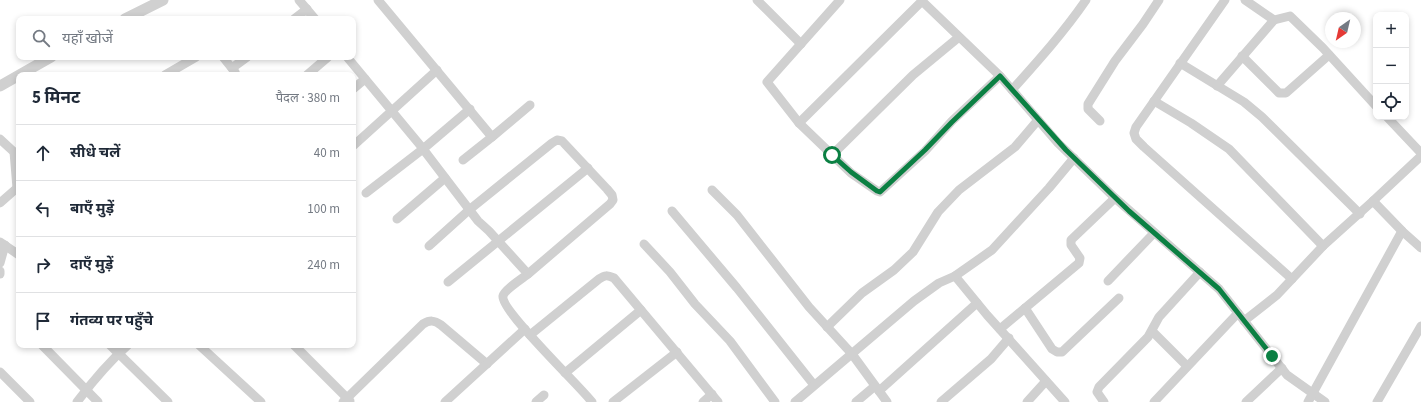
<!DOCTYPE html>
<html lang="hi">
<meta charset="utf-8">
<style>
:root{--surface:#fff;--page:#f6f6f7;--text:#1f2937;--muted:#747a83;--line:#e0e1e3}
body{margin:0;font-family:"Source Sans 3","Noto Sans Devanagari",sans-serif;background:var(--page);color:var(--text)}
.controls{position:absolute;right:12px;top:12px;display:grid;overflow:hidden;border-radius:8px;box-shadow:0 2px 6px #0003}
.controls button{width:36px;height:36px;display:grid;place-items:center;padding:0;border:0;border-bottom:1px solid var(--line);background:var(--surface);color:var(--text);font:20px sans-serif}
.compass{position:absolute;left:1325px;top:12px;width:36px;height:36px;border-radius:50%;background:var(--surface);box-shadow:0 2px 6px #0003;rotate:214deg}
.stop{position:absolute;width:12px;height:12px;margin:-9px;border:3px solid #0b8043;border-radius:50%;background:#fff}
.stop.end{background:#0b8043;border-color:#fff;box-shadow:0 1px 4px #0008}
.list{margin:0;padding:0;list-style:none}
h2{display:flex;justify-content:space-between;align-items:center;height:52px;margin:0;padding:0 16px;font-size:17px}
h2 small{font-size:13px;font-weight:400;color:var(--muted)}
.list li{display:grid;grid-template-columns:26px 1fr auto;gap:12px;align-items:center;box-sizing:border-box;height:56px;padding:0 16px;border-top:1px solid var(--line)}
.list b{display:block;font-size:15px;white-space:nowrap}
.list em{font-size:13px;font-style:normal;color:var(--muted)}
.icon{flex:none;width:22px;height:22px;fill:none;stroke:currentColor;stroke-width:2;stroke-linecap:round;stroke-linejoin:round}
.map{position:relative;flex:none;width:1421px;height:402px;overflow:hidden}
.search{position:absolute;background:var(--surface);box-shadow:0 2px 6px #0003;left:16px;top:16px;width:340px;height:44px;display:flex;align-items:center;gap:10px;box-sizing:border-box;padding:0 14px;border-radius:8px;color:var(--muted);font-size:15px}
.panel{position:absolute;background:var(--surface);box-shadow:0 2px 6px #0003;left:16px;top:72px;width:340px;height:276px;border-radius:8px}
.map>svg:first-child{display:block}
</style>
<div class="map">
<svg width="1421" height="402" viewBox="0 0 1421 402">
<rect width="100%" height="100%" fill="#fff"/>
<g fill="none" stroke-linecap="round" stroke-linejoin="round">
<g stroke="#d0d0d0" stroke-width="9">
<polyline points="299,0 315,19"/>
<polyline points="378,0 492,137 530,105"/>
<polyline points="757,0 801,44"/>
<polyline points="840,0 767,82 799,123 851,173 877,191 880,192 925,151 952,121 1000,76"/>
<polyline points="1225,0 1136,127 1134,133 1136,139 1144,147 1292,279"/>
<polyline points="1245,0 1274,20 1290,16 1323,48 1376,106"/>
<polyline points="294,19 307,9"/>
<polyline points="1242,56 1279,93 1286,93 1329,55"/>
<polyline points="223,57 235,72 236,75"/>
<path d="M347,57L420,145L478,221L489,231L528,274C523,278 504,290 503,296C500,310 580,386 592,402"/>
<polyline points="1180,63 1244,102 1262,117 1360,214"/>
<polyline points="232,68 247,57"/>
<polyline points="165,75 196,57"/>
<polyline points="307,75 328,57"/>
<polyline points="1217,86 1274,20"/>
<polyline points="353,89 365,79"/>
<path d="M1012,90C1038,61 1064,32 1086,0"/>
<polyline points="1154,101 1191,123 1229,149 1323,246"/>
<polyline points="1387,117 1421,153"/>
<polyline points="1100,121 1088,109 1088,104 1115,61 1143,24 1159,0"/>
<polyline points="799,123 922,1 1000,76 1058,143 1115,198 1219,289 1287,375 1325,402"/>
<polyline points="0,139 14,152 19,153"/>
<polyline points="353,146 437,70"/>
<polyline points="14,152 17,188"/>
<polyline points="832,155 913,75 959,37"/>
<polyline points="463,160 492,137"/>
<polyline points="712,190 737,215 809,307 852,354 887,402"/>
<polyline points="366,193 423,149 470,109"/>
<polyline points="1373,201 1421,156"/>
<polyline points="0,203 17,188 19,188"/>
<polyline points="672,211 737,288 814,385"/>
<polyline points="397,219 445,178"/>
<polyline points="0,242 19,255"/>
<polyline points="644,244 670,272 695,304 730,341 775,402"/>
<polyline points="429,246 469,210 552,143 557,140 562,141 607,189 612,195 613,200 610,204 528,274"/>
<polyline points="0,263 5,245"/>
<polyline points="0,271 0,274"/>
<polyline points="955,276 987,315 1065,402"/>
<polyline points="1108,281 1154,233"/>
<polyline points="448,282 588,168"/>
<polyline points="1025,308 1052,349 1057,352 1062,352 1119,298"/>
<polyline points="1244,321 1277,295 1323,246 1373,201 1402,231 1421,248"/>
<polyline points="827,327 862,293 894,270 913,252 938,212 959,190 1015,147 1038,120"/>
<polyline points="1000,329 1079,263 1080,258 1071,245 1071,240 1115,198"/>
<polyline points="1152,331 1187,366"/>
<path d="M530,335L599,279C605,275 607,275 614,278L718,402"/>
<polyline points="42,345 98,402"/>
<polyline points="110,345 168,402"/>
<polyline points="199,345 261,402"/>
<polyline points="294,345 350,401"/>
<polyline points="0,372 30,402"/>
<polyline points="565,373 641,310"/>
<polyline points="879,391 977,303"/>
<path d="M77,402C92,382 109,362 128,345"/>
<path d="M343,402L423,324C430,320 434,320 441,325L487,364"/>
<polyline points="445,402 525,329"/>
<polyline points="536,402 544,395"/>
<polyline points="613,402 677,352"/>
<polyline points="703,402 712,394"/>
<polyline points="795,402 914,301 939,283 955,276 992,250 1049,188 1074,158"/>
<polyline points="856,402 875,386"/>
<polyline points="941,402 991,359 1009,338"/>
<polyline points="1027,402 1046,381"/>
<polyline points="1104,402 1097,392 1099,387 1148,337 1159,317 1200,272"/>
<polyline points="1154,402 1238,313"/>
<polyline points="1246,402 1282,368"/>
<polyline points="1308,402 1402,231"/>
<polyline points="1377,402 1421,326"/>
</g>
<g stroke="#d0d0d0" stroke-width="11">
<polyline points="125,19 163,0"/>
<polyline points="0,86 51,57"/>
</g>
</g>
<g fill="none" stroke-linecap="round" stroke-linejoin="round">
<polyline stroke="#0b8043" stroke-width="5" points="832,155 851,172 877,191 880,192 925,150 952,122 1000,76 1066,150 1129,211 1219,289 1272,356"/>
</g>
</svg>
<div class="controls">
<button>+</button>
<button>−</button>
<button><svg class="icon" aria-label="locate" viewBox="0 0 24 24"><circle cx="12" cy="12" r="6"/><path d="M12 2v4M12 18v4M2 12h4M18 12h4"/></svg></button>
</div>
<svg class="compass" viewBox="-18 -18 36 36"><path d="M0-13l5 13h-10z" fill="#e53935"/><path d="M0 13l5-13h-10z" fill="#747a83"/></svg>
<div class="stop" style="left:832px;top:155px"></div>
<div class="stop end" style="left:1272px;top:356px"></div>
<div class="search"><svg class="icon" aria-label="search" viewBox="0 0 24 24"><circle cx="10" cy="10" r="6"/><path d="M15 15l6 6"/></svg>यहाँ खोजें</div>
<section class="panel">
<h2>5 मिनट<small>पैदल · 380 m</small></h2>
<ul class="list">
<li><svg class="icon" aria-label="ahead" viewBox="0 0 24 24"><path d="M12 20V5M6 11l6-6 6 6"/></svg><div><b>सीधे चलें</b></div><em>40 m</em></li>
<li><svg class="icon" aria-label="left" viewBox="0 0 24 24"><path d="M17 20v-9H6M10 6l-5 5 5 5"/></svg><div><b>बाएँ मुड़ें</b></div><em>100 m</em></li>
<li><svg class="icon" aria-label="right" viewBox="0 0 24 24"><path d="M7 20v-9h11M14 6l5 5-5 5"/></svg><div><b>दाएँ मुड़ें</b></div><em>240 m</em></li>
<li><svg class="icon" aria-label="arrive" viewBox="0 0 24 24"><path d="M6 21V4h12l-3 4 3 4H6"/></svg><div><b>गंतव्य पर पहुँचे</b></div></li>
</ul>
</section>
</div>
